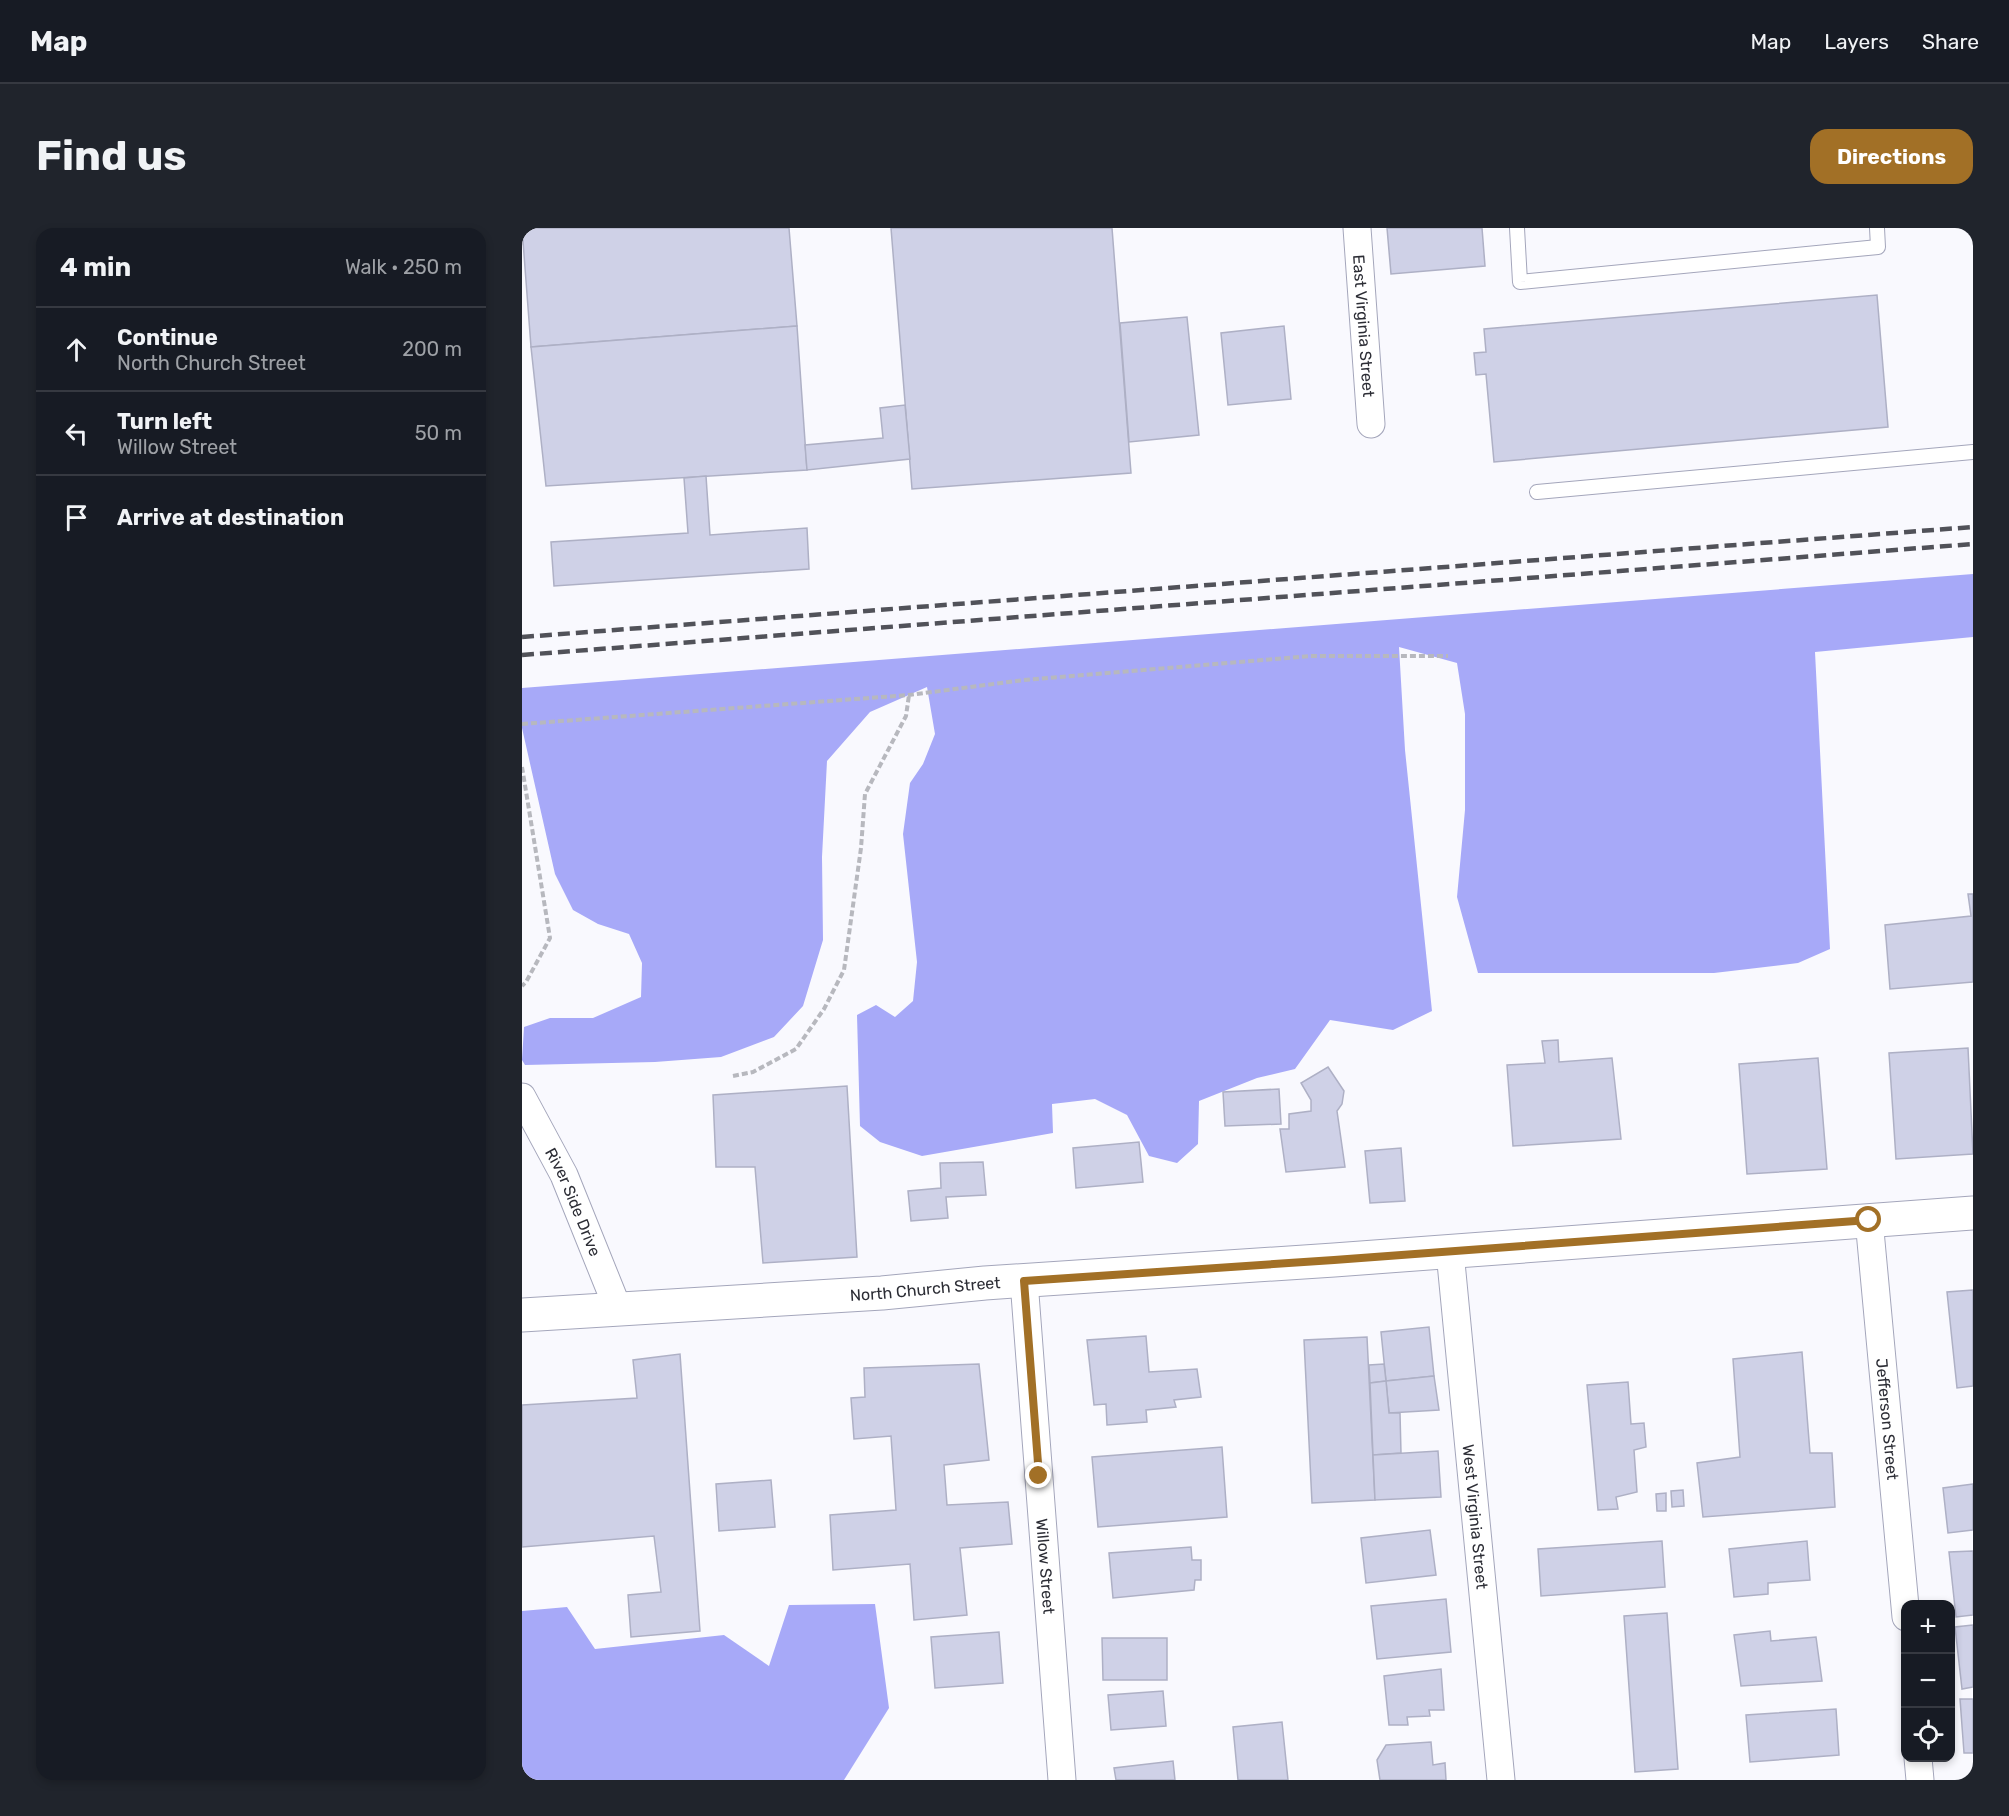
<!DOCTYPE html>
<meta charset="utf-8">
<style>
:root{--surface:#171b24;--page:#20242c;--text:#f1f3f6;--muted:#9ea1a6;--line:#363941;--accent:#a27026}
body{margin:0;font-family:Rubik,sans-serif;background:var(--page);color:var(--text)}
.controls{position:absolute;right:18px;bottom:18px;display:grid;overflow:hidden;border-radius:12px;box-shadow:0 3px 9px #0003}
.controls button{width:54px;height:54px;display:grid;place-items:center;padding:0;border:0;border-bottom:2px solid var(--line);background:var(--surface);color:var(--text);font:30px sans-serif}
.stop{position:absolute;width:18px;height:18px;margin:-14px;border:4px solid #a27026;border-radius:50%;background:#fff}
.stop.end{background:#a27026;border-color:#fff;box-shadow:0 2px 6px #0008}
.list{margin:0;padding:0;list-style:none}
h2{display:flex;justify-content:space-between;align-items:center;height:78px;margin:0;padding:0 24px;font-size:26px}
h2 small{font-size:20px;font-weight:400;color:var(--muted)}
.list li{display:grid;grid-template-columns:39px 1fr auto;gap:18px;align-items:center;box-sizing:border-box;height:84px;padding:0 24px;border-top:2px solid var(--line)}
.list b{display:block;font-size:22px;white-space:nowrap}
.list p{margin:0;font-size:20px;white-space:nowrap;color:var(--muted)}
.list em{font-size:20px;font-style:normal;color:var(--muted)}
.icon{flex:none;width:33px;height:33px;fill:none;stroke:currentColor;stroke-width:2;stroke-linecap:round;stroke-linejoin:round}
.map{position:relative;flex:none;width:1451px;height:1552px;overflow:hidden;border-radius:18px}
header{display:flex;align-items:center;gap:36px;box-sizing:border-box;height:84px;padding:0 30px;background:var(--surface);border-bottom:2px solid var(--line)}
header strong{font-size:28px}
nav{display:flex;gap:33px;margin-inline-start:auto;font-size:21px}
.intro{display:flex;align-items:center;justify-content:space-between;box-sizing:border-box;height:144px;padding:0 36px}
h1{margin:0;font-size:42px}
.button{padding:15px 27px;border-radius:18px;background:var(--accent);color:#fff;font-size:21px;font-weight:700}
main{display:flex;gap:36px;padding:0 36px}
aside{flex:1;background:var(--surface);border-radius:18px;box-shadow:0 3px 9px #0003}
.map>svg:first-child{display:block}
</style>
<header>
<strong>Map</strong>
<nav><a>Map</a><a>Layers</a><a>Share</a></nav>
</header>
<div class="intro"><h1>Find us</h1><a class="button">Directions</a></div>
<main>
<aside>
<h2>4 min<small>Walk · 250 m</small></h2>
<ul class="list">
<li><svg class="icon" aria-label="ahead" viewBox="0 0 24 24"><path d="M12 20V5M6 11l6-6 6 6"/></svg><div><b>Continue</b><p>North Church Street</p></div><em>200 m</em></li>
<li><svg class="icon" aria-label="left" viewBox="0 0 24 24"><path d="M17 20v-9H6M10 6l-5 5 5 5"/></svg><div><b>Turn left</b><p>Willow Street</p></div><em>50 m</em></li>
<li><svg class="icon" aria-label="arrive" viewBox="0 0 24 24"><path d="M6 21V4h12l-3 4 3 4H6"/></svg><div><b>Arrive at destination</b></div></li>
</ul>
</aside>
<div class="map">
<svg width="1451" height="1552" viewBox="0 0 1451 1552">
<rect width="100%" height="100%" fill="#f9f9fe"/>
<g fill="#a7a9f8">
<polygon points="1451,346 1451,409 1293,424 1308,721 1276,735 1192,745 956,745 935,669 943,582 943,486 935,435 877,419 883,522 910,783 871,802 808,792 773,841 735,850 677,873 676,916 655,935 627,928 605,887 573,871 530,876 531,905 400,928 358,914 338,898 335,787 354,777 373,789 391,773 395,734 381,606 388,555 401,536 413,506 405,459 348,484 305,533 300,629 301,712 281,778 252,809 199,829 133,834 3,837 0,832 2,799 28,790 71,790 119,769 120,735 107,706 76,696 51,682 33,646 0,500 0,460"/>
<polygon points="353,1376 367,1480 322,1552 0,1552 0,1383 45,1379 73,1421 202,1407 247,1438 267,1377"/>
</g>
<g fill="#cfd1e7" stroke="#aeb0c5" stroke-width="1.5">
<polygon points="0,0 267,0 275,98 9,119"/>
<polygon points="369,0 590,0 609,245 390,261"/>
<polygon points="865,0 960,0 963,38 869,46"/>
<polygon points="1355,67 1366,199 972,234 964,146 954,147 952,125 964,124 962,101"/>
<polygon points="665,89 677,207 607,214 598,95"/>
<polygon points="275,98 285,242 24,258 9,119"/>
<polygon points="762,98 769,171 706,177 699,105"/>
<polygon points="383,177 388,231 285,242 283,217 361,210 358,180"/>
<polygon points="184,248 188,307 285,300 287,341 32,358 29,314 166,305 162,250"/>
<polygon points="1446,666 1451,666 1451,754 1368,761 1363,697 1449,688"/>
<polygon points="1036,812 1037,834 1090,830 1099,911 991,918 985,837 1023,835 1020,813"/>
<polygon points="1446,820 1451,926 1374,931 1367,825"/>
<polygon points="1296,830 1305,941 1225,946 1217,836"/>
<polygon points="806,839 822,863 820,876 815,883 823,939 764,944 758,901 767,901 767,886 789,883 789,872 779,855"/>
<polygon points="325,858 335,1029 241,1035 233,939 194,939 191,867"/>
<polygon points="757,861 759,896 703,898 701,864"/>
<polygon points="617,914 621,954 554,960 551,920"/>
<polygon points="879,920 883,973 848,975 843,923"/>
<polygon points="461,934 464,967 424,969 426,990 389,993 386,963 419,960 418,935"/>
<polygon points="1451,1062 1451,1158 1435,1160 1425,1064"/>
<polygon points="907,1099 912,1148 864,1153 859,1104"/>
<polygon points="624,1108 627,1144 675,1141 679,1169 652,1172 654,1179 624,1182 625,1194 585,1197 584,1176 572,1177 565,1112"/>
<polygon points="845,1109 853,1272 790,1275 782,1112"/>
<polygon points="1280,1124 1288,1225 1310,1225 1313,1279 1181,1289 1175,1235 1218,1229 1211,1131"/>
<polygon points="158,1126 178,1403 109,1409 106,1367 139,1364 132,1308 0,1319 0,1177 115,1170 111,1132"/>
<polygon points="457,1136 467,1232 422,1237 425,1277 486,1274 490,1316 438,1320 445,1387 392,1392 388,1336 311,1342 308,1287 374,1282 369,1208 332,1211 329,1170 343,1169 342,1140"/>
<polygon points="862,1136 864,1153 848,1155 847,1137"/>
<polygon points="912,1148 917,1182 867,1185 864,1153"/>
<polygon points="864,1153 867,1185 878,1185 879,1225 851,1227 848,1155"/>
<polygon points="1106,1154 1109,1196 1122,1195 1124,1219 1112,1222 1115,1264 1094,1269 1096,1281 1076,1282 1065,1157"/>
<polygon points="700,1219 705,1289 576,1299 570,1229"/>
<polygon points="916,1223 919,1269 853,1272 851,1227"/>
<polygon points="249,1252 253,1299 197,1303 194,1256"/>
<polygon points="1451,1256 1451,1302 1426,1305 1421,1260"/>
<polygon points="1161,1262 1162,1278 1150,1279 1149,1263"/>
<polygon points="1144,1265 1144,1283 1135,1283 1134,1266"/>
<polygon points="908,1302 914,1347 844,1355 839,1310"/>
<polygon points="1140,1313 1143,1359 1019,1368 1016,1321"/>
<polygon points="1285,1313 1288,1352 1246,1355 1246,1366 1212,1369 1207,1321"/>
<polygon points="669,1319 670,1332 679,1332 679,1352 673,1352 672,1362 591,1370 587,1325"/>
<polygon points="1451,1323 1451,1387 1434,1389 1427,1324"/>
<polygon points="924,1371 929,1424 855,1431 849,1378"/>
<polygon points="1145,1385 1156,1541 1113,1544 1102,1388"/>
<polygon points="1451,1397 1451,1459 1440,1461 1433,1399"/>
<polygon points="1248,1403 1249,1413 1294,1409 1300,1453 1219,1458 1212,1407"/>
<polygon points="477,1404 481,1455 413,1460 409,1409"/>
<polygon points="580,1410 645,1410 645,1452 581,1452"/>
<polygon points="919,1441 922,1482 907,1482 908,1488 885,1489 886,1497 867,1497 862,1448"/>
<polygon points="641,1463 644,1498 589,1502 586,1467"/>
<polygon points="1438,1471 1451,1471 1451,1525 1442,1525"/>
<polygon points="1314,1481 1317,1527 1228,1534 1224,1487"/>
<polygon points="760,1494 766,1552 716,1552 711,1499"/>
<polygon points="909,1514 911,1537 923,1535 924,1552 858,1552 855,1532 864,1517"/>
<polygon points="651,1533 653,1552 594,1552 592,1540"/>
</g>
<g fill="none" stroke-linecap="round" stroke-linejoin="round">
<g stroke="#a4a6bb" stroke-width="16">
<g id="lane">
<polyline points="995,0 998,54 1356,19 1355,0"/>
<polyline points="1015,264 1451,224"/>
</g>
</g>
<g stroke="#a4a6bb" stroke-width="29">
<g id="street">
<path id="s1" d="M835,0L849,196"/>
<path id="s2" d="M0,869L42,947L96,1081"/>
<path id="s3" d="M1347,992L1384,1389"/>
<path id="s4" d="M928,1024L979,1552"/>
<path id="s5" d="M502,1053L540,1552"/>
<polyline points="1396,1530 1398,1552"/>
</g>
</g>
<g stroke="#a4a6bb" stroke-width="35">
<g id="primary">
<path id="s6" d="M0,1087L360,1065L463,1055L812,1032L1451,985"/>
</g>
</g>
<g stroke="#b7b8be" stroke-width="4" stroke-dasharray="6 3" stroke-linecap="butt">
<polyline points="0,496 387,467 502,452 788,428 926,428"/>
<polyline points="0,539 28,710 4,754 0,758"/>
<polyline points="211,848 231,844 274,821 302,781 322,742 339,620 343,566 384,488 387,467"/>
</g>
<use href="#lane" stroke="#fff" stroke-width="14"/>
<use href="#street" stroke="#fff" stroke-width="27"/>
<use href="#primary" stroke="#fff" stroke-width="33"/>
<g stroke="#515259" stroke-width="4.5" stroke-dasharray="12 6" stroke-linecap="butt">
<polyline points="0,409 1451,299"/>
<polyline points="0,427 1451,316"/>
</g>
</g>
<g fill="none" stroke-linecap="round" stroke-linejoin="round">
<polyline stroke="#a27026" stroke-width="8" points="517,1248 502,1053 812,1032 1347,992"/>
</g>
<g text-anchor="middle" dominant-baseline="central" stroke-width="4.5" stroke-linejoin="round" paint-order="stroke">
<g font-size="16" fill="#2c2d35" stroke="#fff">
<text stroke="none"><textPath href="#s1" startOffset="98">East Virginia Street</textPath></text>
<text stroke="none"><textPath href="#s2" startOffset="117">River Side Drive</textPath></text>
<text stroke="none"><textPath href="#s6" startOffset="404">North Church Street</textPath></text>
<text stroke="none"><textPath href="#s3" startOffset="200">Jefferson Street</textPath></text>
<text stroke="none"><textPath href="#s4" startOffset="266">West Virginia Street</textPath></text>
<text stroke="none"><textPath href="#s5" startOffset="286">Willow Street</textPath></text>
</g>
</g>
</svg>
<div class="controls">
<button>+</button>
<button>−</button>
<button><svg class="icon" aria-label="locate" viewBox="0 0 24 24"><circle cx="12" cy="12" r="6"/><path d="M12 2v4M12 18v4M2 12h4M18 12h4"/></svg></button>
</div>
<div class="stop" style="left:1347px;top:992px"></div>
<div class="stop end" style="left:517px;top:1248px"></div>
</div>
</main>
